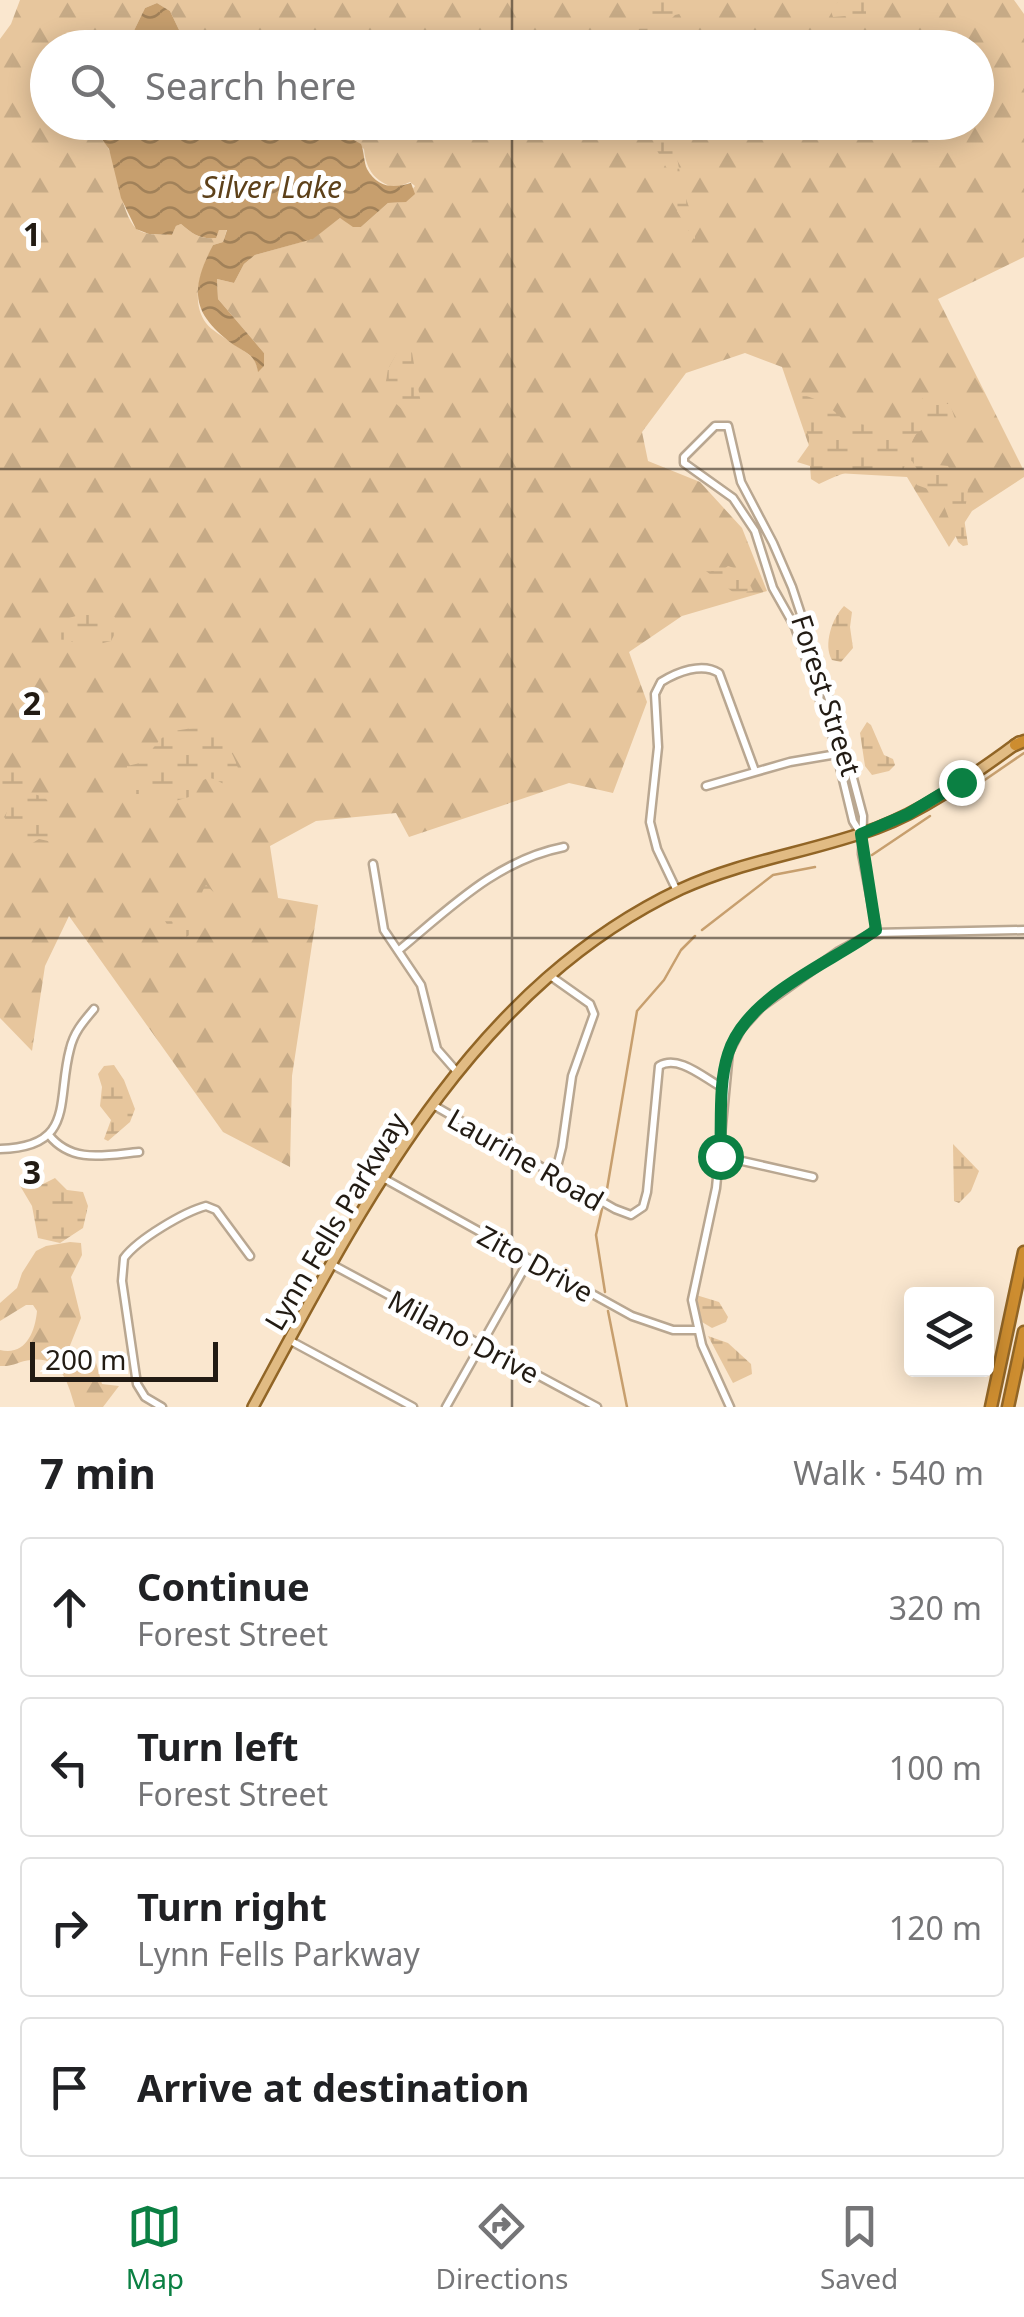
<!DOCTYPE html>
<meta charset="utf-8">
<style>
:root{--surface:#fff;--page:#f6f6f6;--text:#202124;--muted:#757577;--line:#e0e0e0;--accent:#0b8043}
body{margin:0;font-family:"Noto Sans",sans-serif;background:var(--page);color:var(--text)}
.controls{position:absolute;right:30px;bottom:30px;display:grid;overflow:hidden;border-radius:10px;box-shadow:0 5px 25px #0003}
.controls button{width:90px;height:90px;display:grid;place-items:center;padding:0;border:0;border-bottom:2px solid var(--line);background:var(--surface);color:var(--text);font:50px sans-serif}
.scale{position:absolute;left:30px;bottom:25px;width:188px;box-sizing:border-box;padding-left:10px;border:5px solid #221b13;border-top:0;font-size:28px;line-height:35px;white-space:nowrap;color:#221b13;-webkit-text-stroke:8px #fff;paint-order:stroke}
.stop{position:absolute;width:30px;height:30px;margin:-22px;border:8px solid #0b8043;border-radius:50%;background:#fff}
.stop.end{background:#0b8043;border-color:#fff;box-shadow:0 2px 10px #0008}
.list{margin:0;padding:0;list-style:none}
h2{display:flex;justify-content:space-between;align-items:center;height:130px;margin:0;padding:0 40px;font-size:42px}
h2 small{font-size:32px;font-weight:400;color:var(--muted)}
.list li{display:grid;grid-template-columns:65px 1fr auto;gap:30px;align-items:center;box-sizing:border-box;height:140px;margin:0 20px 20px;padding:0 20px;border:2px solid var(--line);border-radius:10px}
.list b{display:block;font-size:38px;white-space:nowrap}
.list p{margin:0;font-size:32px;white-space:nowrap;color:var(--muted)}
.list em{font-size:32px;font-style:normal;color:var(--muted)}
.icon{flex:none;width:55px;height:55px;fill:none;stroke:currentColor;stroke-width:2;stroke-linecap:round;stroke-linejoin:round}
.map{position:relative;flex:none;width:1024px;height:1407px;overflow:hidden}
.search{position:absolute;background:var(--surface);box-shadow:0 5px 25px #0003;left:30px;right:30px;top:30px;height:110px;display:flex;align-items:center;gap:25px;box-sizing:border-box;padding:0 35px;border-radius:55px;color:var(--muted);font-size:38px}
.sheet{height:770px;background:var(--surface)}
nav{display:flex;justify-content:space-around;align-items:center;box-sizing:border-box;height:140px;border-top:2px solid var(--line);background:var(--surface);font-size:28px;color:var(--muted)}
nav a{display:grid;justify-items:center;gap:5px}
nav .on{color:var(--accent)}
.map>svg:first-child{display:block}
</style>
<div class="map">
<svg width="1024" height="1407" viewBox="0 0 1024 1407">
<defs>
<pattern id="forest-firs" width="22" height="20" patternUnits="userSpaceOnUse" patternTransform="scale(2.5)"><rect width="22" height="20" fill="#e7c69d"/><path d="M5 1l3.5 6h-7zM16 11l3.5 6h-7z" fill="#c6aa86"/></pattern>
<pattern id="wetland-marsh" width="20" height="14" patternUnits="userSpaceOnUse" patternTransform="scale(2.5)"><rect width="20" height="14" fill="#e7c69d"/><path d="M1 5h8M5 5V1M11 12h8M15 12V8" fill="none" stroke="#c6aa86"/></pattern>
<pattern id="water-waves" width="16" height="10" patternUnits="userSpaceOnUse" patternTransform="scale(2.5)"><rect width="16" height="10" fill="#c79f6e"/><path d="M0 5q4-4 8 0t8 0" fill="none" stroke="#a18159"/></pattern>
</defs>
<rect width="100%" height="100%" fill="#fae7cf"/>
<g fill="url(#forest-firs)" fill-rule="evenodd">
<path d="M20,0H1014L1024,14V257L938,299L1024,471V477L972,511L949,547L907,477L818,472L782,367L745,353L686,373L642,432L648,461L700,482L742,528L767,591L682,616L629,652L647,702L613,793L569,783L409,837L396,813L316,821L270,846L278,898L318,905L292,1076L290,1167L223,1132L69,916L45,966L32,1051L0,1018V39L11,24ZM157,3L170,11L180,32L190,33L194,37L213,38L228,47L976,48V122L342,123L350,138L364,149C366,170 375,182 396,188L410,182L415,186L403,202L388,203L361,227L340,218L312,239L255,255L244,264L234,283L217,279L218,299L264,353V366L258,371C255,354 245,353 232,343C225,338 211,330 206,323C189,300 202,267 213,245L223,242L227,229L219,230L215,238C198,239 193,234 181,224L176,226L172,235C163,234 149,236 140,231C121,221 118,168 109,150C104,138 94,137 97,122H48V48L126,47L145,8Z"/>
<path d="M70,1242L81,1243L82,1255L71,1277L81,1318L69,1348L85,1358L95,1359L102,1384L119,1386L103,1407H75C68,1383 61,1356 31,1360C19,1361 13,1367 0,1366V1350C25,1356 35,1333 37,1311L33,1305H26L0,1321V1303L17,1288L22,1273L36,1251L46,1246Z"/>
</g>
<g fill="url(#wetland-marsh)">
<polygon points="652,0 691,0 688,12 675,15 671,19 682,40 681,47 631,47"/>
<polygon points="841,0 873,0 866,11 866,24 857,25 846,16 833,17 830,8"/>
<polygon points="654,123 670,123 684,193 695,224 695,241 677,211 677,187 654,145"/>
<polygon points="401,345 411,347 423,415 424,422 420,425 384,393 388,369"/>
<path d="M799,393L825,403L846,422L886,428L900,425L908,411L923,398L939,404H950L955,419L952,430L924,428L915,435L911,444L931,456L938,465L948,466L956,482L968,489L964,518L968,545L963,546L958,542L939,493L917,485L914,480L917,469L912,461L906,463L902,472C871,464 849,469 819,484L811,479L810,466L797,462L809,445V437L794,399Z"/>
<polygon points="728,566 743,571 753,591 734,593 706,571 721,571"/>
<path d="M80,603C101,609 130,612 111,641L83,648L69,640L48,639L47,636L62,620L76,616Z"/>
<path d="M844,606L852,612L850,627L853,648L841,662L832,660C823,645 832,618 844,606Z"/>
<polygon points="867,722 871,725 884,755 893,759 895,765 889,771 872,775 865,766 860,733"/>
<path d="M206,726C222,733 236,756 239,773L225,785C201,769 202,785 189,797L165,804L141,794H126L127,766L140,763L167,732Z"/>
<path d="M5,769L19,771L27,792L44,797L52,805L48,841L39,839L26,847C0,834 1,832 9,804L0,784V775Z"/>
<path d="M206,885L221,899L219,903L188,936L181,939L174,936L165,921L170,920L180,927L191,925C203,913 197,897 206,885Z"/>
<polygon points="114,1065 124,1080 135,1109 130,1122 108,1141 104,1139 111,1120 100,1106 102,1087 98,1074 104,1066"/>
<polygon points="953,1144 979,1171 971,1191 959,1203 954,1201"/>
<polygon points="55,1178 67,1190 83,1192 88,1206 83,1228 60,1243 38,1238 32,1206 19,1184 29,1181 43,1184"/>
<polygon points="696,1295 719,1302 728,1317 726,1322 712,1328 702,1322"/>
<polygon points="708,1336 728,1343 751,1364 752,1374 733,1383"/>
</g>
<g fill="url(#water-waves)">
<polygon points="157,3 170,11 180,32 190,33 194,37 210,37 228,47 191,47 177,39 174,45 178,47 126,47 145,8"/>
<path d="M97,122L342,123L350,138L361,144C364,151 364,163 367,169C378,189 395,188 411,183L415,194L406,202L388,203L361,227H353L340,218L313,239L255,255L244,264L234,283L217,279L218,299L264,353V366L258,372C255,355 248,354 234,345C192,314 189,291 213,245L223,242L227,230H219L216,238C198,239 193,234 181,224L176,226L172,235L149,234L136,229L121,198L109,149L95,130Z"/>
</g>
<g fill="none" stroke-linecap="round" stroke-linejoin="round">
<g stroke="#c79f6e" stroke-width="2.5">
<polyline points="957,799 1024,753"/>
<polyline points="872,855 930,816"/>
<polyline points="702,930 773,875 815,867"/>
<polyline points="606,1195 637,1011 664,980 681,950 695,936"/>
<polyline points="602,1209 596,1235 605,1292"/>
<polyline points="608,1311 627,1407"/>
</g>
<g stroke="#b9a791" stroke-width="11">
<g id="minor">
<polyline points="706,786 790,762 837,754"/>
<polyline points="373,864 384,930 421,985 437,1049 458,1073"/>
<path d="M677,891L657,849L650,822L658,747L655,694L661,682C677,672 702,662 719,673L755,771"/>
<polyline points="873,933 1024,930"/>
<path d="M399,950C450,908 497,860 564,847"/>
<polyline points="549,975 590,1004 594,1014 572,1076 562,1147 555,1175"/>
<path d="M433,1105L615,1209L631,1215L643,1207L647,1192L659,1066C679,1054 705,1079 723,1088"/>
<path d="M49,1135C72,1164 106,1155 139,1152"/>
<path d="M0,1149C76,1147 56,1101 70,1049C74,1032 83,1022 94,1009"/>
<polyline points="720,1156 813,1177"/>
<polyline points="383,1178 632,1316 673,1330 697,1330"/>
<polyline points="331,1264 597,1407"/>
<polyline points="289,1340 413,1407"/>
<path d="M162,1407L145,1397L137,1384L122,1281L124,1258C138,1239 184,1212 206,1206L216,1210L250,1256"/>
<polyline points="446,1407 529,1260"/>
<polyline points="730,1407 702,1345 692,1300 716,1188 729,1052 741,1029 761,1007 839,951 872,933 876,926 862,854 863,816 845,748 792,587 773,543 741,482 728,426 715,426 684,457 684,463 733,498 755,531 773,588 795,627 833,738 853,821 861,834"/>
</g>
</g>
<g stroke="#916526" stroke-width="14">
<path id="major" d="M253,1407C359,1211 469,989 681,889C744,860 812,852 877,828C928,809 974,774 1019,742"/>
</g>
<g stroke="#916526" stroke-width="15">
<g id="highway">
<polyline points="1015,745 1024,741"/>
<polyline points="991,1407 1024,1252"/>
<polyline points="1008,1407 1024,1332"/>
</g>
</g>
<use href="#minor" stroke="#fff" stroke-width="6"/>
<use href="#major" stroke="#e1bb83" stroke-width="9"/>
<use href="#highway" stroke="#cd8d30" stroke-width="10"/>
</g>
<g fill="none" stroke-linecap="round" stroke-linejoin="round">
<path stroke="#0b8043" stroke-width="12" d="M720,1156C722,1123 718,1085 728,1054C746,995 831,963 876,930L861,834L908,814L961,782"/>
</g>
<path fill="none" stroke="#221b13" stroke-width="2.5" stroke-opacity="0.55" d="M512,0V48M512,122V1407M0,469H1024M0,938H1024"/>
<g text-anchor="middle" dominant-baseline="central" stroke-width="10" stroke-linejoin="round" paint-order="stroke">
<g font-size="28" fill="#221b13" stroke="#fff">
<text transform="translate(827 695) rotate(72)">Forest Street</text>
<text transform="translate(526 1159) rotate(30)">Laurine Road</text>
<text transform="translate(335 1221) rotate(-59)">Lynn Fells Parkway</text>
<text transform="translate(536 1263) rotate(29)">Zito Drive</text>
<text transform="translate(464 1336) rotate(28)">Milano Drive</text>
</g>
<g font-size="30" font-style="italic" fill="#5d411a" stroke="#fff">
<text x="272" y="186">Silver Lake</text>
</g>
</g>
<g font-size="32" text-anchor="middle" font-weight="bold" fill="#221b13" stroke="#fff" stroke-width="10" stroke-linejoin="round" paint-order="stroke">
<text x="32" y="246">1</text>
<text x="32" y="715">2</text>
<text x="32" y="1184">3</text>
</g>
</svg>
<div class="controls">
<button><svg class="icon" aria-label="layers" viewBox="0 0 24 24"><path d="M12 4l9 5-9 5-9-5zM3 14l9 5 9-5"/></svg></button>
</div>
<div class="scale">200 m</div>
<div class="stop" style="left:720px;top:1156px"></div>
<div class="stop end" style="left:961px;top:782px"></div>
<div class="search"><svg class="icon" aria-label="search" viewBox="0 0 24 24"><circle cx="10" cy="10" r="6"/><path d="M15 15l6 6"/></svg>Search here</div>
</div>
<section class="sheet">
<h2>7 min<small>Walk · 540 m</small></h2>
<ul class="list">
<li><svg class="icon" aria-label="ahead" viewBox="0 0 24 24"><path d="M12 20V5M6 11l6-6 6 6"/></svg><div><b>Continue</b><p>Forest Street</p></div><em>320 m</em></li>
<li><svg class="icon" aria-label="left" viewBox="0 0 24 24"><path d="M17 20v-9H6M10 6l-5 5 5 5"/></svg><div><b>Turn left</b><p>Forest Street</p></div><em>100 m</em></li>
<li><svg class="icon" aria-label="right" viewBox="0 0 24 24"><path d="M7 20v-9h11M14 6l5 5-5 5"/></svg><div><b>Turn right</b><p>Lynn Fells Parkway</p></div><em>120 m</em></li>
<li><svg class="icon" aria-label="arrive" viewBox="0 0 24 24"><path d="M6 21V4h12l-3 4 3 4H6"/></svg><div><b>Arrive at destination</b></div></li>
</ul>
</section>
<nav>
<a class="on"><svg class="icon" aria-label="map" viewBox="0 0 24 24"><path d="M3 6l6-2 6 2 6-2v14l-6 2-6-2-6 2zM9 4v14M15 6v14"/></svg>Map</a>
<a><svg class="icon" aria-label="directions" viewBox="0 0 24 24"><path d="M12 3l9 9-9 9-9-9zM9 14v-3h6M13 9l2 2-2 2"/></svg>Directions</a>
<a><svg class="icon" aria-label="saved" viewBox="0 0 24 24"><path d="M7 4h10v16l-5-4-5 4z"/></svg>Saved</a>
</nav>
